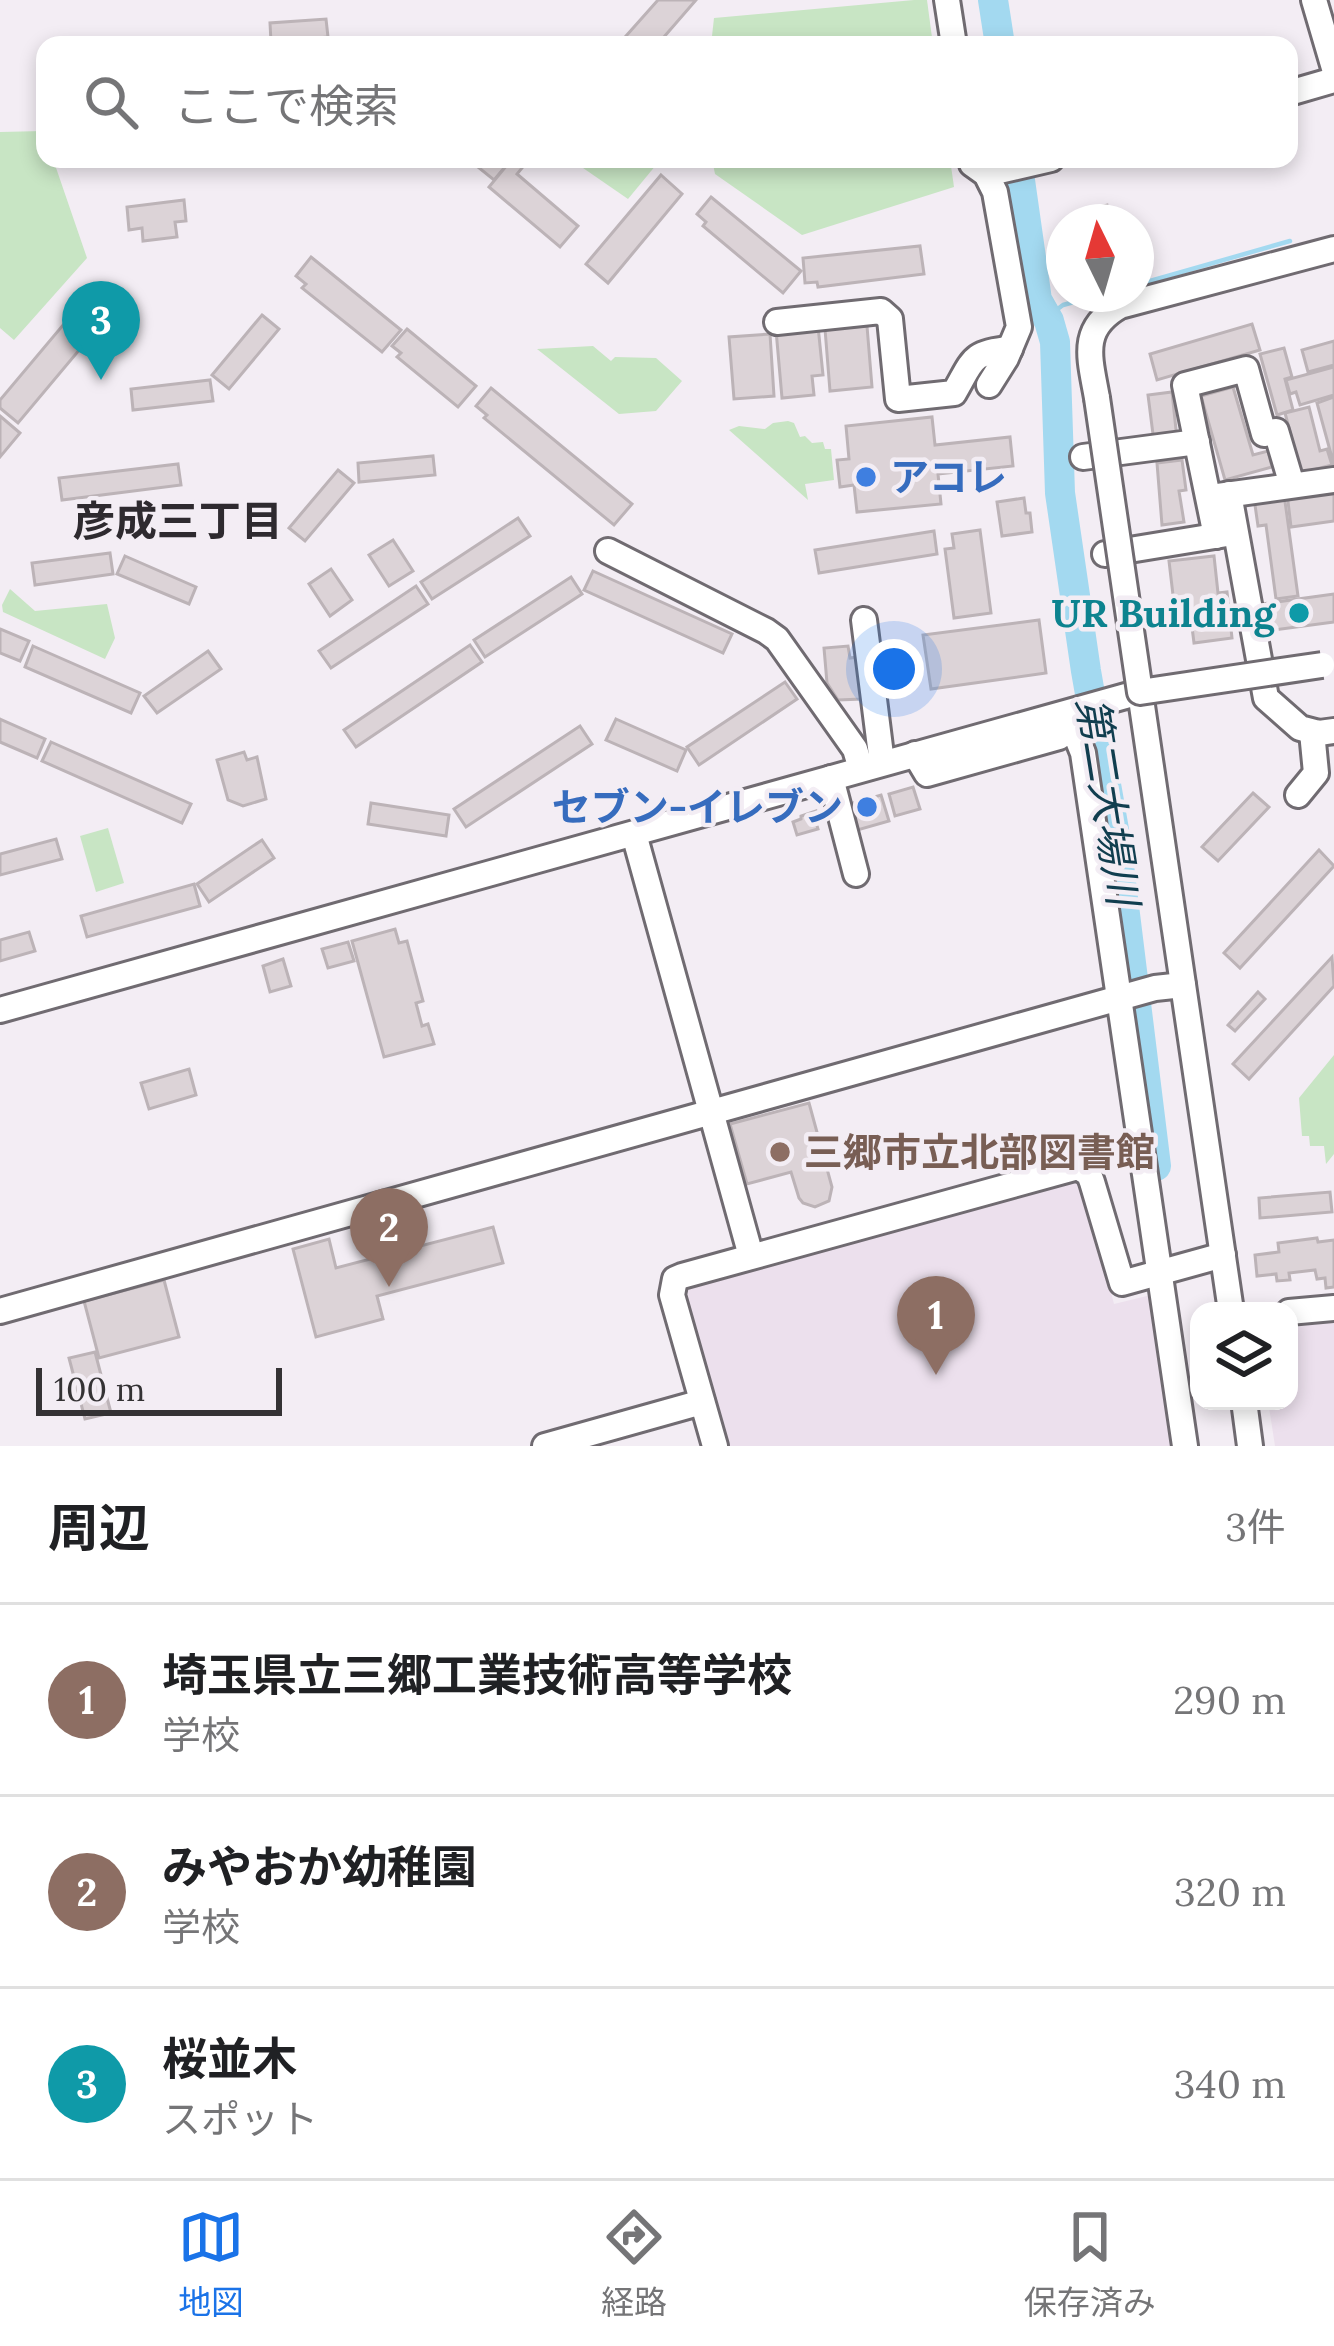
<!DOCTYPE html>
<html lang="ja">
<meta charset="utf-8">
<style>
:root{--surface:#fff;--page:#f6f6f6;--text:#202124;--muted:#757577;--line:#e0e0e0;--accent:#1a73e8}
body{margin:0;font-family:Lora,"Noto Sans JP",serif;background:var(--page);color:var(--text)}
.controls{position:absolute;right:36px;bottom:36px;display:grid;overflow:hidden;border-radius:24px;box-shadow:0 6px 18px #0003}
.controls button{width:108px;height:108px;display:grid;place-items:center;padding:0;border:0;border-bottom:3px solid var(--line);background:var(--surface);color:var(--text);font:60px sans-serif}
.compass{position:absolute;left:1046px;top:204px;width:108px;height:108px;border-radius:50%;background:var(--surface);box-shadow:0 6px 18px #0003;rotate:355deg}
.scale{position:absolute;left:36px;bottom:30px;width:246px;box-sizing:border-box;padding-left:12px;border:6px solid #343234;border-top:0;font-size:33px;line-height:42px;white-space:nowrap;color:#343234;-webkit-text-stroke:9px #f3edf4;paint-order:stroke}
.you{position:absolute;left:894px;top:669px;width:42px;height:42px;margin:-30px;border:9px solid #fff;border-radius:50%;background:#1a73e8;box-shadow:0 0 0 18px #1a73e833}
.badge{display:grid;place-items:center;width:78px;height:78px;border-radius:50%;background:var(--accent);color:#fff;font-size:39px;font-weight:700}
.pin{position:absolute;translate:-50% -99px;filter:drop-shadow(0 3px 6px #0008)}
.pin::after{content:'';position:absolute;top:63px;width:42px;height:36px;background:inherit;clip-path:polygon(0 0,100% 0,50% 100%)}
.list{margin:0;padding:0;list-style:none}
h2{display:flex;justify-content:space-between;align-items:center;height:156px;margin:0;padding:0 48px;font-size:51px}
h2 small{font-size:39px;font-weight:400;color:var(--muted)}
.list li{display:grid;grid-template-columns:78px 1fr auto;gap:36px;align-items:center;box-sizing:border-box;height:192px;padding:0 48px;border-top:3px solid var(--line)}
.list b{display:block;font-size:45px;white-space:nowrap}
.list p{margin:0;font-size:39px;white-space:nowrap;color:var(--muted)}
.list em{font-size:39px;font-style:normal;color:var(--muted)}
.icon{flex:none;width:66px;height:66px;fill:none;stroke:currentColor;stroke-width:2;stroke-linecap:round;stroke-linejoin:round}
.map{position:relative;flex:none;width:1334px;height:1446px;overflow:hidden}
.search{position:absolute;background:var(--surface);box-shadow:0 6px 18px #0003;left:36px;right:36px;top:36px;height:132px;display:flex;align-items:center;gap:30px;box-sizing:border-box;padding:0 42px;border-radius:24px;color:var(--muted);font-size:45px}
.sheet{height:732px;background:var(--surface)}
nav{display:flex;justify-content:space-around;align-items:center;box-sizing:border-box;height:168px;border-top:3px solid var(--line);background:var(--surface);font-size:33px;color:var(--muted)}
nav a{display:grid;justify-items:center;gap:6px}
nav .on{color:var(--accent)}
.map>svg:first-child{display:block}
</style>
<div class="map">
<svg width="1334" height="1446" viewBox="0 0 1334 1446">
<rect width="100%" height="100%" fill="#f3edf4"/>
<g fill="#ece0ed">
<polygon points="1073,1180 1083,1185 1114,1304 1151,1295 1156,1299 1177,1446 726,1446 683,1297 691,1287"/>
<polygon points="1334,1322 1334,1446 1275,1446 1268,1401 1289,1401 1289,1328"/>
</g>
<g fill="#c8e5c4">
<polygon points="914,0 927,0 933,45 711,45 714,18"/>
<polygon points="43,131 45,159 53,159 87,258 14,340 0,328 0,132"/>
<polygon points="570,159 661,159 628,199"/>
<polygon points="712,159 950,159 954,187 802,235 715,174"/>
<polygon points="593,346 611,361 615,357 656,358 682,381 656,411 619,414 537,349"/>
<polygon points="788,421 794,423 800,437 805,436 812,443 823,442 825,449 831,449 834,480 805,484 808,500 729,430 739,426 765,429 773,423"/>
<polygon points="10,589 35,611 107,604 115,638 105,659 3,612 2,605"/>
<polygon points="108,828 124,883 96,892 80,836"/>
<polygon points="1334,1055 1334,1154 1326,1164 1324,1146 1310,1146 1309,1136 1302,1136 1299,1098"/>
</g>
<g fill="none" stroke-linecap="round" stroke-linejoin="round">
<g stroke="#a3d9f0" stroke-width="4.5">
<polyline points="1136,285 1290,241"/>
<polyline points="1047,317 1063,305 1103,294"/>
</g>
<g stroke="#a3d9f0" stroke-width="30">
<polyline points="993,0 1000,45"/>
<polyline points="1017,159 1037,300 1049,321 1055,342 1060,493 1086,671 1116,841 1156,1166"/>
</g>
</g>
<g fill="#dcd3d7" stroke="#bcb3b7" stroke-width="3">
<polygon points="658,0 696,0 657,45 618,45"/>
<polygon points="326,19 328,37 317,38 318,45 284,45 284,40 271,42 270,23"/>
<polygon points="468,159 508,159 510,161 494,180"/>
<polygon points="512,159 522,168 517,174 578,226 560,247 489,187"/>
<polygon points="661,175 682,194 608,283 586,264"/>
<polygon points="711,197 801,271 783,293 703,226 706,222 697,214"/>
<polygon points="184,200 186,221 175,222 177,237 143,241 142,228 129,230 127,207"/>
<polygon points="1107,205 1111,222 1075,222 1073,214"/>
<polygon points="920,246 924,274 818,287 817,282 805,283 803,258"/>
<polygon points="311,257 401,330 382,352 302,288 306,284 296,276"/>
<polygon points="79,306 101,324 18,423 0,408 0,400"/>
<polygon points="262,315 279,329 229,389 212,375"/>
<polygon points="1252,324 1260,350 1157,380 1150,354"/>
<polygon points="818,326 823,375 812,376 814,395 782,398 776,330"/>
<polygon points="867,326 872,387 830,391 825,329"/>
<polygon points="407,329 476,386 458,407 397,357 401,353 392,346"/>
<polygon points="770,334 774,396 734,399 729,337"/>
<polygon points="1334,341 1334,365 1308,372 1302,350"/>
<polygon points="1284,348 1292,377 1285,379 1293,410 1277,415 1260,354"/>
<polygon points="1334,367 1334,395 1300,405 1296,392 1290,394 1286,380"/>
<polygon points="210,380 213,401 133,410 131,389"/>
<polygon points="1233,387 1253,455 1268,451 1272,467 1225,480 1201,396"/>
<polygon points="491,388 632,504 614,525 484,418 487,415 476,406"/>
<polygon points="1172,392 1177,439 1154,442 1148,395"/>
<polygon points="1334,397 1334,465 1317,403"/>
<polygon points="1309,407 1320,451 1327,449 1332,465 1301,473 1285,413"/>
<polygon points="0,416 20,433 0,457"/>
<polygon points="932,417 935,445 1010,437 1013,466 938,474 941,504 857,512 854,485 840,487 837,460 849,459 846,426"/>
<polygon points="433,456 435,475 359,482 358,463"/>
<polygon points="1182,460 1186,490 1179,491 1184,522 1162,525 1157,463"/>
<polygon points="178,464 181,485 62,500 59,478"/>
<polygon points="338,470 354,483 305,541 289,528"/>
<polygon points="1334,487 1334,521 1291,527 1287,493"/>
<polygon points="1284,494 1298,596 1276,599 1266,525 1258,526 1254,498"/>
<polygon points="1024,498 1026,513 1030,513 1032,532 1002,536 997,502"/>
<polygon points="518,518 530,536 432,599 421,582"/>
<polygon points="980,530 991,613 954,618 945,549 954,548 952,534"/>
<polygon points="934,531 937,554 819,573 815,550"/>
<polygon points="393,540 413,571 389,586 369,555"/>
<polygon points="110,553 113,574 35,585 32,563"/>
<polygon points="125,556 196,587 189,604 117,574"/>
<polygon points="1214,556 1218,593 1227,592 1232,638 1194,643 1192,627 1177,629 1169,561"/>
<polygon points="331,569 352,600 330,616 309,584"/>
<polygon points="593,571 732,634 723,653 584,590"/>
<polygon points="571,577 582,594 485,657 474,640"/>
<polygon points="416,586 428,604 331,668 319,651"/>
<polygon points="1334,594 1334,622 1266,631 1262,604"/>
<polygon points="1039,620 1046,673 931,689 923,635"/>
<polygon points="0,629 29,641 20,661 0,653"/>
<polygon points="470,645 482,662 356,747 344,730"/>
<polygon points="33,646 140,693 131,713 25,667"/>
<polygon points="848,646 850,658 858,657 862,699 838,700 827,683 824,648"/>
<polygon points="208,651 221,669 157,713 144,696"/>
<polygon points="785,682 797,699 699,765 687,747"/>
<polygon points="0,719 45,739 37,758 0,742"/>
<polygon points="616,719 686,750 677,771 606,740"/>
<polygon points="580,726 592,744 466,827 454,809"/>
<polygon points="51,742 191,804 182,823 42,761"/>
<polygon points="244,752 247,760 257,757 266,799 243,806 228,800 217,760"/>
<polygon points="913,787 920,809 895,816 889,794"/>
<polygon points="1253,793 1269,807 1218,861 1202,847"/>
<polygon points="881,795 889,821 854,831 846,805"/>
<polygon points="371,803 449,815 446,836 368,824"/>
<polygon points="816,811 818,818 815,819 818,829 797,835 793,822 801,819 801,816"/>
<polygon points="56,839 62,859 0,875 0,854"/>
<polygon points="262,840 274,858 209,902 197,884"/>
<polygon points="1319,850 1334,866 1240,968 1224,953"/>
<polygon points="194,884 200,906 87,937 81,916"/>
<polygon points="395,929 399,943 407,941 423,1001 416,1003 422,1026 428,1024 434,1044 384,1057 352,941"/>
<polygon points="29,932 35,951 0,961 0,940"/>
<polygon points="348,942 354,961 328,968 322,949"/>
<polygon points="1332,957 1334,986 1249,1079 1233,1064"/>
<polygon points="283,959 291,986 270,992 263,966"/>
<polygon points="1258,992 1265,999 1235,1031 1228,1025"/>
<polygon points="189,1069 196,1095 149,1109 141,1083"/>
<polygon points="809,1103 832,1187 829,1201 815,1207 803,1203 799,1198 791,1172 747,1184 730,1124"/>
<polygon points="1330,1192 1332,1212 1260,1218 1259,1198"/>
<polygon points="493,1227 503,1263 377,1296 383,1319 316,1337 293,1249 329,1239 336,1268"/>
<polygon points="1317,1238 1318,1242 1334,1240 1334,1287 1326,1288 1325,1278 1317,1279 1315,1270 1289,1273 1290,1280 1277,1281 1276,1274 1257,1276 1255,1255 1279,1252 1278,1243"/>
<polygon points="164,1280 179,1337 99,1358 84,1301"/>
<polygon points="95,1352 111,1413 85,1419 69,1358"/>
</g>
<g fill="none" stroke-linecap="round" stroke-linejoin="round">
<g stroke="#706b71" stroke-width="30">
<g id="minor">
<polyline points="947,0 954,45"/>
<polyline points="1314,0 1334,68"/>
<polyline points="1289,93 1334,80"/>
<polyline points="971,159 972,164 986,174 995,192 1019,327 1006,358 989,385"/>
<polyline points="986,174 1051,159"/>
<path d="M777,322L881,311L890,319L898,399L954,393C973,361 970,352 1010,349"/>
<path d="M1097,398C1090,358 1079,329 1120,306L1334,249"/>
<polyline points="1083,457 1197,442"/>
<polyline points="1229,494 1266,698 1300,728 1319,733 1334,731"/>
<polyline points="1218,496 1334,480"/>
<polyline points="1216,536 1185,385 1246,369 1264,434 1276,431 1292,485"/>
<polyline points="608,551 766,631 777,639 855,749 861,769"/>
<polyline points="1105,554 1233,533"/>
<polyline points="864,620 882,763"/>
<polyline points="915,754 927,774 1059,737 1068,730 1077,738 1083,753 1185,1446"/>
<polyline points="831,778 856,874"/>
<polyline points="1298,795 1316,773 1312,732"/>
<polyline points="634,834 751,1256"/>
<polyline points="0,1010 1140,692 1231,1311"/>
<polyline points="0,1311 1155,988 1183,985"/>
<polyline points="1289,1312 1334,1308"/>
<polyline points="1244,1401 1250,1446"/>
<polyline points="545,1446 702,1402"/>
<polyline points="715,1446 672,1295 675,1279 682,1276 1078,1167 1089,1174 1092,1182 1122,1283 1223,1255"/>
</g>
</g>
<use href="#minor" stroke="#fff" stroke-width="24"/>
<g stroke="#706b71" stroke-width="30" stroke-linecap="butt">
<polyline id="minor-bridge" points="1097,398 1140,692 1322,665"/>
</g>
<use href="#minor-bridge" stroke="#fff" stroke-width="24"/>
</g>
<g fill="#3f7fe0" stroke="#f3edf4" stroke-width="4.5">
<circle cx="866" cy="477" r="12"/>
<circle cx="867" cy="807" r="12"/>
</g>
<circle fill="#0f9aa8" stroke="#f3edf4" stroke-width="4.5" cx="1299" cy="613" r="12"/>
<circle fill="#8d6e63" stroke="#f3edf4" stroke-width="4.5" cx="780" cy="1152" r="12"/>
<g text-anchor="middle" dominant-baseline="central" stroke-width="9" stroke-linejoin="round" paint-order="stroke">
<g font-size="39" font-weight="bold" fill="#366cbe" stroke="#f3edf4" text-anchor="start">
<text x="890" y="477">アコレ</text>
<text x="843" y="807" text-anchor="end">セブン-イレブン</text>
</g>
<g font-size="39" font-weight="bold" fill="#0d838f" stroke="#f3edf4" text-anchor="end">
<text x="1275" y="613">UR Building</text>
</g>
<g font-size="39" font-weight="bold" fill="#785e54" stroke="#f3edf4" text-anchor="start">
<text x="804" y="1152">三郷市立北部図書館</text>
</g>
<g font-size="42" font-weight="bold" fill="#2e2a2f" stroke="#f3edf4">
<text x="178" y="521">彦成三丁目</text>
</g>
<g font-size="42" font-style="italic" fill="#113e4f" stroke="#f3edf4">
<text transform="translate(1108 801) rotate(81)">第二大場川</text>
</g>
</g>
</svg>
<div class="controls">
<button><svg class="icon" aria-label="layers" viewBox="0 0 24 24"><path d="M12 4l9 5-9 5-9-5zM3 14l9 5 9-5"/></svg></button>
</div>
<svg class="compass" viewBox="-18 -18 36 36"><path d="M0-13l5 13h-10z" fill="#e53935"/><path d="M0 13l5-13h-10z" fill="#757577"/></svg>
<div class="scale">100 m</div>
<div class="you"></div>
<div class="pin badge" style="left:936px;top:1375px;background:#8d6e63">1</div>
<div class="pin badge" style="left:389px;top:1287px;background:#8d6e63">2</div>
<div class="pin badge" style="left:101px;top:380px;background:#0f9aa8">3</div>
<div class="search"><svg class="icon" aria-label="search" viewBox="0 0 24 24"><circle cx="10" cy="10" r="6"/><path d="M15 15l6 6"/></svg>ここで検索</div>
</div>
<section class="sheet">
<h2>周辺<small>3件</small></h2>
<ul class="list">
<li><span class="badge" style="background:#8d6e63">1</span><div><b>埼玉県立三郷工業技術高等学校</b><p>学校</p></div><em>290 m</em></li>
<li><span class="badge" style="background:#8d6e63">2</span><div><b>みやおか幼稚園</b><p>学校</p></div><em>320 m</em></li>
<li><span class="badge" style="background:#0f9aa8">3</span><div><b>桜並木</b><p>スポット</p></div><em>340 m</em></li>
</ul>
</section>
<nav>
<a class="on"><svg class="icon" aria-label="map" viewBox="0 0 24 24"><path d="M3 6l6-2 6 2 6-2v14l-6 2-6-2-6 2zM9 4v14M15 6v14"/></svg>地図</a>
<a><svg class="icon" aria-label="directions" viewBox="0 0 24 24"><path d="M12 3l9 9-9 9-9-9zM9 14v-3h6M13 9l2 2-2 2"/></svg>経路</a>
<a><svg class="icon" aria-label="saved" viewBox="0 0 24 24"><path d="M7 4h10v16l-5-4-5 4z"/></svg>保存済み</a>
</nav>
